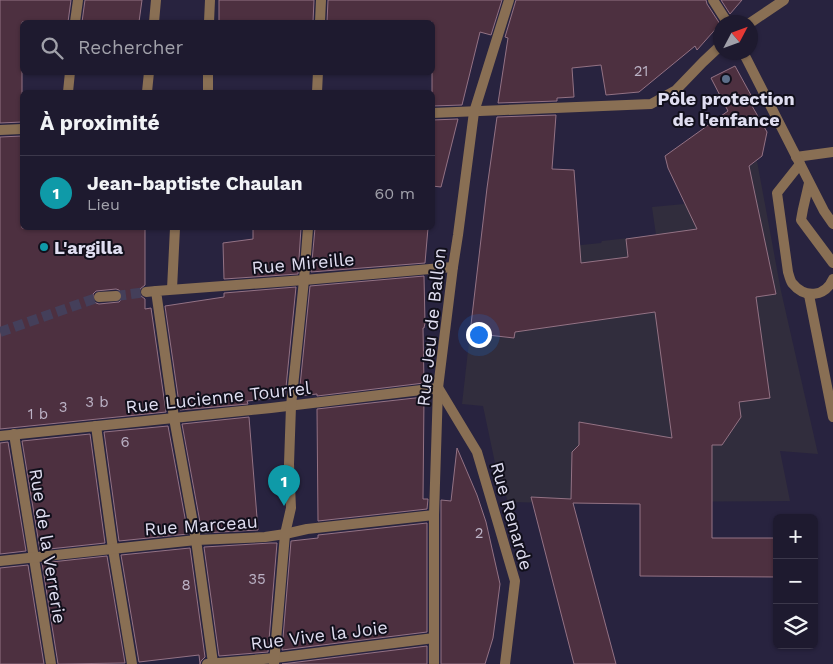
<!DOCTYPE html>
<html lang="fr">
<meta charset="utf-8">
<style>
:root{--surface:#1e1a2f;--page:#262337;--text:#f1f3f6;--muted:#a1a1aa;--line:#3c384b;--accent:#b45309}
body{margin:0;font-family:"Work Sans",sans-serif;background:var(--page);color:var(--text)}
.controls{position:absolute;right:15px;bottom:15px;display:grid;overflow:hidden;border-radius:8px;box-shadow:0 1px 4px #0004}
.controls button{width:45px;height:45px;display:grid;place-items:center;padding:0;border:0;border-bottom:1px solid var(--line);background:var(--surface);color:var(--text);font:25px sans-serif}
.compass{position:absolute;left:713px;top:15px;width:45px;height:45px;border-radius:50%;background:var(--surface);box-shadow:0 1px 4px #0004;rotate:49deg}
.you{position:absolute;left:478px;top:334px;width:18px;height:18px;margin:-12px;border:4px solid #fff;border-radius:50%;background:#1a73e8;box-shadow:0 0 0 8px #1a73e833}
.badge{display:grid;place-items:center;width:32px;height:32px;border-radius:50%;background:var(--accent);color:#fff;font-size:16px;font-weight:700}
.pin{position:absolute;translate:-50% -41px;filter:drop-shadow(0 1px 2px #0008)}
.pin::after{content:'';position:absolute;top:26px;width:18px;height:15px;background:inherit;clip-path:polygon(0 0,100% 0,50% 100%)}
.list{margin:0;padding:0;list-style:none}
h2{display:flex;justify-content:space-between;align-items:center;height:65px;margin:0;padding:0 20px;font-size:21px}
h2 small{font-size:16px;font-weight:400;color:var(--muted)}
.list li{display:grid;grid-template-columns:32px 1fr auto;gap:15px;align-items:center;box-sizing:border-box;height:75px;padding:0 20px;border-top:1px solid var(--line)}
.list b{display:block;font-size:19px;white-space:nowrap}
.list p{margin:0;font-size:16px;white-space:nowrap;color:var(--muted)}
.list em{font-size:16px;font-style:normal;color:var(--muted)}
.icon{flex:none;width:28px;height:28px;fill:none;stroke:currentColor;stroke-width:2;stroke-linecap:round;stroke-linejoin:round}
.map{position:relative;flex:none;width:833px;height:664px;overflow:hidden}
.search{position:absolute;background:var(--surface);box-shadow:0 1px 4px #0004;left:20px;top:20px;width:415px;height:55px;display:flex;align-items:center;gap:12px;box-sizing:border-box;padding:0 18px;border-radius:8px;color:var(--muted);font-size:19px}
.panel{position:absolute;background:var(--surface);box-shadow:0 1px 4px #0004;left:20px;top:90px;width:415px;height:140px;border-radius:8px}
.map>svg:first-child{display:block}
</style>
<div class="map">
<svg width="833" height="664" viewBox="0 0 833 664">
<rect width="100%" height="100%" fill="#28233f"/>
<polygon fill="#312d3d" points="757,161 781,291 818,454 780,451 790,501 605,502 605,504 508,502 495,463 483,406 462,404 470,333 514,338 522,271 552,248 601,243 602,241 656,235 652,207 695,203"/>
<g fill="#4d3040" stroke="#937284" fill-rule="evenodd">
<polygon points="0,0 71,0 68,22 22,22 22,122 0,123"/>
<polygon points="85,0 142,0 139,22 82,22"/>
<polygon points="219,0 314,0 313,22 219,22"/>
<polygon points="328,0 502,0 491,35 480,32 462,105 432,106 432,22 327,22"/>
<polygon points="516,0 706,0 707,4 720,24 697,50 695,46 639,92 606,95 601,65 572,68 574,97 557,98 557,101 498,103 508,38 505,37"/>
<polygon points="721,0 742,0 730,14"/>
<polygon points="735,66 752,97 748,99 767,132 762,156 749,166 776,294 756,297 770,398 739,402 741,417 722,445 712,445 712,538 777,538 777,577 640,576 640,504 573,503 616,664 574,664 531,497 571,499 572,452 579,445 579,422 672,438 655,312 515,332 514,338 470,333 487,188 497,117 556,115 552,169 574,170 581,263 628,257 626,239 697,229 668,168 665,156 728,111 711,78"/>
<polygon points="458,119 441,187 432,186 432,120"/>
<path d="M22,136V228H145V285L140,289L139,293L141,296L145,299V309L151,308L166,412L0,429V137ZM116,289L119,290L123,295L122,299L119,302L99,304L96,303L93,300V294L96,291Z"/>
<polygon points="253,228 301,228 298,274 224,279 223,243 253,239"/>
<polygon points="315,228 428,228 425,263 311,272"/>
<polygon points="424,276 425,323 424,328 423,328 424,383 317,396 317,394 299,396 310,286"/>
<polygon points="296,287 285,397 247,401 248,404 180,410 165,306 224,297 224,293"/>
<polygon points="424,397 423,499 428,499 427,509 318,521 317,409"/>
<polygon points="249,417 258,530 202,533 182,424"/>
<polygon points="168,426 188,534 119,541 104,432"/>
<polygon points="90,434 105,543 40,550 22,441"/>
<polygon points="8,442 26,551 0,554 0,443"/>
<polygon points="457,448 477,495 486,522 500,584 493,638 485,664 441,664 441,500 451,501"/>
<polygon points="427,523 427,632 282,650 291,541 318,538 318,535"/>
<polygon points="271,543 277,543 268,652 219,656 204,547"/>
<polygon points="190,548 205,657 201,661 200,664 199,655 139,662 121,555"/>
<polygon points="107,556 125,663 58,664 42,563"/>
<polygon points="28,565 44,664 0,664 0,568"/>
<polygon points="427,646 427,664 282,664"/>
</g>
<g fill="none" stroke-linecap="round" stroke-linejoin="round">
<g stroke="#443f5a" stroke-width="10" stroke-dasharray="10 5" stroke-linecap="butt">
<polyline points="116,296 146,292"/>
<polyline points="0,332 99,297"/>
</g>
<g stroke="#896f54" stroke-width="10">
<polyline points="796,157 833,152"/>
<path d="M800,164L777,193L788,272C789,275 790,280 792,283C805,299 825,297 833,279"/>
<polyline points="809,183 803,209 801,220 833,263"/>
<polyline points="809,295 833,417"/>
</g>
<g stroke="#896f54" stroke-width="10">
<polyline points="75,22 78,0"/>
<polyline points="154,22 156,0"/>
<polyline points="209,22 210,0"/>
<polyline points="320,22 321,0"/>
<polyline points="68,92 70,72"/>
<polyline points="147,92 149,72"/>
<polyline points="208,92 208,72"/>
<polyline points="317,92 318,72"/>
<polyline points="172,289 175,228"/>
<polyline points="146,292 156,291"/>
<polyline points="99,297 116,296"/>
</g>
<g stroke="#896f54" stroke-width="10">
<polyline points="713,0 727,22"/>
<polyline points="750,23 784,0"/>
<polyline points="743,52 824,211 833,224"/>
<polyline points="432,113 651,104 676,90 703,62 720,46"/>
<polyline points="0,130 22,129"/>
<polyline points="439,389 477,452 515,581 505,664"/>
<polyline points="96,426 113,549 132,664"/>
<polyline points="14,434 51,664"/>
<polyline points="0,436 271,408 438,388"/>
<polyline points="0,561 196,540 265,537 285,534 307,529 434,515"/>
<polyline points="213,663 196,540 174,418 156,291 304,280 453,267"/>
<polyline points="207,664 275,658 434,638"/>
<polyline points="274,664 285,534 291,508 289,464 291,406 304,280 308,228"/>
<polyline points="434,664 434,515 438,388 453,267 458,235 474,112 509,0"/>
</g>
</g>
<circle fill="#5c6f8a" stroke="#110f1b" stroke-width="2" cx="726" cy="79" r="5"/>
<circle fill="#0f9aa8" stroke="#110f1b" stroke-width="2" cx="44" cy="247" r="5"/>
<g text-anchor="middle" dominant-baseline="central" stroke-width="4" stroke-linejoin="round" paint-order="stroke">
<g font-size="15" fill="#bbb2c5">
<text x="641" y="71">21</text>
<text x="97" y="402">3 b</text>
<text x="63" y="407">3</text>
<text x="38" y="414">1 b</text>
<text x="125" y="442">6</text>
<text x="479" y="533">2</text>
<text x="257" y="579">35</text>
<text x="186" y="585">8</text>
</g>
<g font-size="18" font-weight="bold" fill="#e0def1" stroke="#110f1b">
<text x="726" y="98">Pôle protection<tspan x="726" dy="21">de l'enfance</tspan></text>
<text x="54" y="247" text-anchor="start">L'argilla</text>
</g>
<g font-size="18" fill="#e0def1" stroke="#110f1b">
<text transform="translate(303 263) rotate(-5)">Rue Mireille</text>
<text transform="translate(431 327) rotate(-84)">Rue Jeu de Ballon</text>
<text transform="translate(218 397) rotate(-6)">Rue Lucienne Tourrel</text>
<text transform="translate(512 516) rotate(74)">Rue Renarde</text>
<text transform="translate(201 525) rotate(-4)">Rue Marceau</text>
<text transform="translate(48 546) rotate(81)">Rue de la Verrerie</text>
<text transform="translate(319 635) rotate(-7)">Rue Vive la Joie</text>
</g>
</g>
</svg>
<div class="controls">
<button>+</button>
<button>−</button>
<button><svg class="icon" aria-label="layers" viewBox="0 0 24 24"><path d="M12 4l9 5-9 5-9-5zM3 14l9 5 9-5"/></svg></button>
</div>
<svg class="compass" viewBox="-18 -18 36 36"><path d="M0-13l5 13h-10z" fill="#e53935"/><path d="M0 13l5-13h-10z" fill="#a1a1aa"/></svg>
<div class="you"></div>
<div class="pin badge" style="left:284px;top:506px;background:#0f9aa8">1</div>
<div class="search"><svg class="icon" aria-label="search" viewBox="0 0 24 24"><circle cx="10" cy="10" r="6"/><path d="M15 15l6 6"/></svg>Rechercher</div>
<section class="panel">
<h2>À proximité<small></small></h2>
<ul class="list">
<li><span class="badge" style="background:#0f9aa8">1</span><div><b>Jean-baptiste Chaulan</b><p>Lieu</p></div><em>60 m</em></li>
</ul>
</section>
</div>
